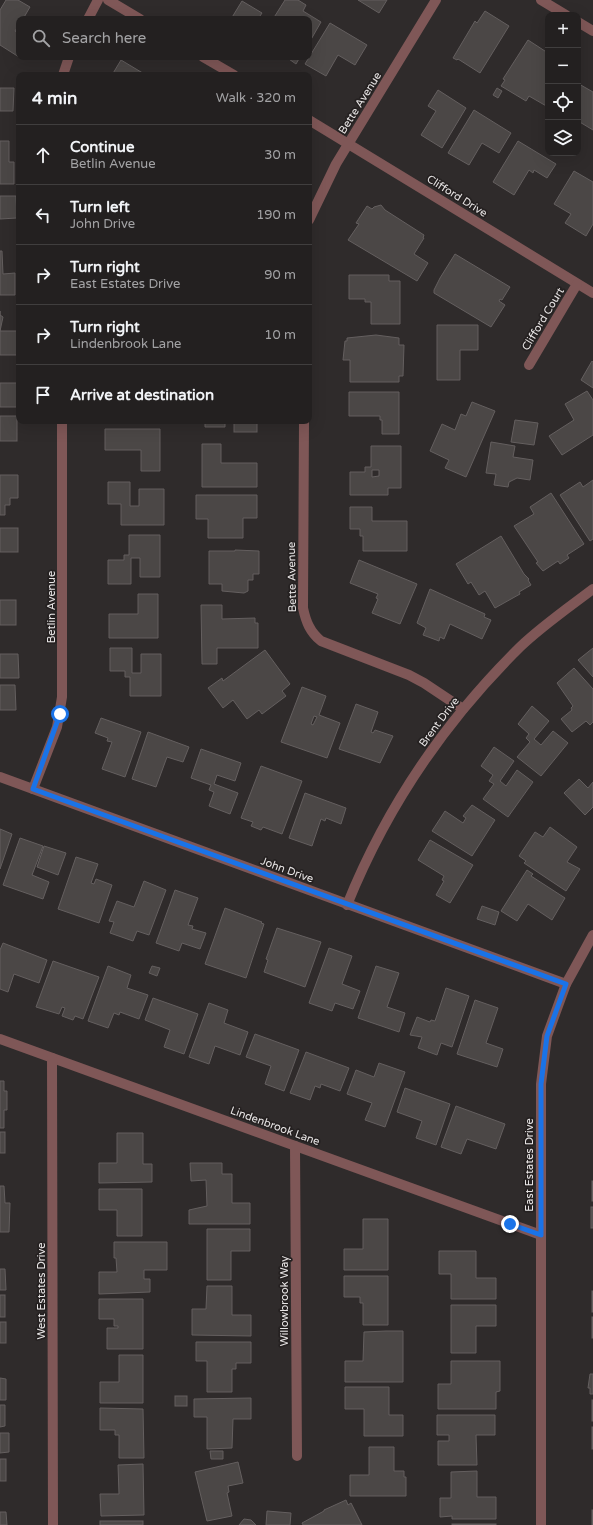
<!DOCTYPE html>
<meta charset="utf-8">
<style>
:root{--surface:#232020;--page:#2f2d2d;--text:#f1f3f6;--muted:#a3a3a5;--line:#403e3e}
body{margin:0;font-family:"Varela Round",sans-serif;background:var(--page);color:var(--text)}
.controls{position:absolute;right:12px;top:12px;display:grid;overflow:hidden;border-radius:8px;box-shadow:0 4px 16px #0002}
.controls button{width:36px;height:36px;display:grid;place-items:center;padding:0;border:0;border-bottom:1px solid var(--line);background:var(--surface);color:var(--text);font:20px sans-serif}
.stop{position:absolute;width:12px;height:12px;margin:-9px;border:3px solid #1a73e8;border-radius:50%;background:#fff}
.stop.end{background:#1a73e8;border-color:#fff;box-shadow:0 1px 4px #0008}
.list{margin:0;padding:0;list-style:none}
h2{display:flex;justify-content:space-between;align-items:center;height:52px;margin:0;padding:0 16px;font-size:17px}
h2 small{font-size:13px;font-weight:400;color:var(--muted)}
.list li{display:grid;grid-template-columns:26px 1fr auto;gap:12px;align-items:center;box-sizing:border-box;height:60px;padding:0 16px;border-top:1px solid var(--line)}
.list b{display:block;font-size:15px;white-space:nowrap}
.list p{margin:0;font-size:13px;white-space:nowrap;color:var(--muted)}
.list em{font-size:13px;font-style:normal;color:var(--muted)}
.icon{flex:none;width:22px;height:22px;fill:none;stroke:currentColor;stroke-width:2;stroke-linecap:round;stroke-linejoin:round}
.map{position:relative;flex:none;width:593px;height:1525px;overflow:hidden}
.search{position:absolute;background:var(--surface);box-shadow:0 4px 16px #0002;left:16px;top:16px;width:296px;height:44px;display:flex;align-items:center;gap:10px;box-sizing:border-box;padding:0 14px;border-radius:8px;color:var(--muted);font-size:15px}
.panel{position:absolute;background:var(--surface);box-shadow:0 4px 16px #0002;left:16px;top:72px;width:296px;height:352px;border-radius:8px}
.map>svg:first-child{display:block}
</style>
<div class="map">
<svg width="593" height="1525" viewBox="0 0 593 1525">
<rect width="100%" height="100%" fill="#2f2b2b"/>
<g fill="#4b4746" stroke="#645f5f" fill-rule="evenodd">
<polygon points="6,0 18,0 30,7 23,19 19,19 19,25 15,31 19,34 19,57 0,45 0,10"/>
<polygon points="285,0 298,0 306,5 303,11 321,22 309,43 309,19 273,19"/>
<polygon points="358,0 387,0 379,13"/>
<polygon points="242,1 262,13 258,19 231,19"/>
<polygon points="485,11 509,26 480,73 458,59 457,60 453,58 475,21 477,23"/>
<polygon points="330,23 367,45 355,65 338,55 326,76 305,64"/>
<polygon points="528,40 548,53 548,107 529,96 526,101 501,86 505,80 503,79"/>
<polygon points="286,57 300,57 296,64"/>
<polygon points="121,60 146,75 112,75"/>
<polygon points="579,84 593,92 593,130 578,121"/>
<polygon points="0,88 14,88 13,111 0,111"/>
<polygon points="497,88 502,91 498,98 493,95"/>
<polygon points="438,90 466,108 442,148 421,135 436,111 428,106"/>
<polygon points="474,110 511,133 499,153 482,143 469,165 448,153"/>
<polygon points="0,141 9,141 9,162 14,162 14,184 0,184"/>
<polygon points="518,141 556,164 547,178 534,170 533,173 529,170 514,195 493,182"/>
<polygon points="574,171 593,182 593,224 586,236 565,223 571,214 554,204"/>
<polygon points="0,196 16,196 17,218 0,219"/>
<polygon points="381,205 385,210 424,235 423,238 424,238 414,254 428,263 417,281 348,240 359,224 356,223 367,206 372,209 374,207"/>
<polygon points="0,251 2,251 3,274 15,273 15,295 0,295"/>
<polygon points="455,254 510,287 502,300 500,299 499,301 505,305 491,327 434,293 434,290 440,278"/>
<polygon points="349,275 389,275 389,281 400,281 400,324 371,324 371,302 365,302 365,299 349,299"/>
<polygon points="0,311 0,315 3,317 0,331 17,331 17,355 0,355"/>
<polygon points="437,325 478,325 478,350 460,350 460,380 437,380"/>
<polygon points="376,335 399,338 399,345 404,345 403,376 399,376 399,382 350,382 350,360 343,360 345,341 347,341 347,338"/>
<polygon points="592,361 593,362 593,388 581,380"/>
<rect x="0" y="383" width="17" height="24"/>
<polygon points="587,391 593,400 593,435 562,455 549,436 574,420 565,404"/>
<polygon points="349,392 399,392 399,434 382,434 382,420 380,420 380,416 349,416"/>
<polygon points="472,402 495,411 466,477 445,468 449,460 430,451 442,424 455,430 461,414 466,416"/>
<rect x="0" y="416" width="17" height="25"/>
<polygon points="515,420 538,423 534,445 511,442"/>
<polygon points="191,421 225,421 225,427 205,427 205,423 191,423"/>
<rect x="234" y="421" width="23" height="11"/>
<polygon points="105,429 160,429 160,471 141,471 141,450 105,450"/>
<polygon points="491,442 515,446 513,457 533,460 530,480 517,478 509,482 508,487 494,485 496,474 486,473"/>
<polygon points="202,444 221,444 221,463 257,463 257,487 202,487"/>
<path d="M371,446H401V488H388V495H350V472H365V467H371ZM372,470H379V476L372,477Z"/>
<polygon points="0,475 18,475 18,498 10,498 10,505 5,505 5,515 0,515"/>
<polygon points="593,480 593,539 590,541 560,495 580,482 583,487"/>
<polygon points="108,482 130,482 130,506 139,506 139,489 164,489 164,525 121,525 121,504 108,504"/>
<polygon points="551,493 584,544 567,555 569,558 560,564 558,561 543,571 536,563 538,562 514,526 534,514 530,507"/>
<polygon points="196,495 257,495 257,518 243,518 243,538 208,538 208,519 196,519"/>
<polygon points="350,507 372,507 372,521 407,521 407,551 363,551 363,536 360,536 360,529 350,529"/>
<rect x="0" y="528" width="18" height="24"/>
<polygon points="129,535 160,535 160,577 140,577 140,558 131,558 131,584 108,584 108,560 124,560 124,555 129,555"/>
<polygon points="501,536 524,574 529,579 528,580 531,585 519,592 520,594 495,608 485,591 479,595 471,582 468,584 456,564"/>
<polygon points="235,550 259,551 259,574 253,574 253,580 248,580 248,591 244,593 222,591 222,584 209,584 209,551 235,551"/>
<polygon points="359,560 417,584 400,624 372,613 378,599 376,598 378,594 350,583"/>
<polygon points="430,589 485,614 484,617 491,620 482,639 450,624 444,639 440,637 439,641 423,635 426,628 417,623"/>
<polygon points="138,594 158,594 158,638 109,638 109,614 138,614"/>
<rect x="0" y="600" width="16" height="25"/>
<polygon points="201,605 222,605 222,619 255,618 255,623 258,623 258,648 217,648 217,664 202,664"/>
<polygon points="110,648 132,648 132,673 141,673 141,654 161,654 161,696 130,696 130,677 125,677 125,671 110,671"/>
<polygon points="593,648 593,677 578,660"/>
<polygon points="265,650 290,684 282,691 286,696 262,714 259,710 247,719 233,700 223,708 208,688 222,678 223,681"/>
<polygon points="0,654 18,654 19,678 0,678"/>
<polygon points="574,668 593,689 593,722 590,725 586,721 572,732 561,719 572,710 571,708 573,706 557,683"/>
<polygon points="0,685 15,685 16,710 0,710"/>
<path d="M302,687L326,696L319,715L340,723L327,758L281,742ZM314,716L317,717L313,725L311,724Z"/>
<polygon points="356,704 378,712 371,732 373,733 375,730 393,736 380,763 339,749"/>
<polygon points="532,706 549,721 534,739 541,745 553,731 568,743 541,776 517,757 530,742 526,738 529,734 518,724"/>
<polygon points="101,718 141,732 125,777 102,769 112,742 107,741 108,738 95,733"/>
<polygon points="148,732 189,747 183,762 167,757 156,787 132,779"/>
<polygon points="494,747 514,761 500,781 506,786 517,770 533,782 508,817 483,799 494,784 489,781 493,775 481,766"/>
<polygon points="201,749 241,763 235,781 217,775 214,784 238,793 230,814 209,806 214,792 209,790 211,785 191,778"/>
<polygon points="261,766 302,781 282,834 263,827 261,830 251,826 253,822 241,818"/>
<polygon points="579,779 588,788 593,782 593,807 585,815 564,793"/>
<polygon points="305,793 346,808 341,824 326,818 325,821 321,819 312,846 289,838"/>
<polygon points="472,805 495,820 472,856 432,831 445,811 463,823 466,818 463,816"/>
<polygon points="550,827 577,847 567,862 580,869 566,891 524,863 526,861 519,856 535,832 543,837"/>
<polygon points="0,829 12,834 0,869"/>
<polygon points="20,838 43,846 32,875 49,882 43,899 3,885"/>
<polygon points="430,840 473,865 450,903 436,895 444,881 442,880 444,876 418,860"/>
<polygon points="44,846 66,853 58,875 37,867"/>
<polygon points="76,857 98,864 91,883 94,884 96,879 112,885 99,923 58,909"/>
<polygon points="527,870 533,874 531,876 565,898 552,920 528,904 517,921 501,911"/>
<polygon points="144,881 166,890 149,935 137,931 133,941 110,933 114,922 109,921 117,901 134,907"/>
<polygon points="175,890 198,898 188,925 193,926 192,929 206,933 200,949 182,943 179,951 156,943"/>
<polygon points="482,906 499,912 495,925 477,919"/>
<polygon points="225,908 262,922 261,923 264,924 246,978 205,964"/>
<polygon points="277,928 321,942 305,987 264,972 268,960 266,959"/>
<polygon points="3,943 47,960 39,983 14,974 8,992 0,989 0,950"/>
<polygon points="329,948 352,956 342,984 360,991 353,1009 335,1003 332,1011 309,1003"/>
<polygon points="53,961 99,977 83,1019 75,1016 73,1020 62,1016 65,1008 62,1007 59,1014 36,1007"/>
<polygon points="108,966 131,975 127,988 148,995 139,1019 120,1012 119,1015 114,1013 108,1028 88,1021"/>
<polygon points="152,966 160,968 157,976 149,973"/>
<polygon points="376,966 399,973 387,1007 405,1013 399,1032 358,1018"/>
<polygon points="446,988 469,996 452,1047 441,1043 437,1055 418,1048 422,1037 410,1035 417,1017 430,1022 431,1020 435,1021"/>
<polygon points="153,998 198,1014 184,1054 164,1047 170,1030 145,1020"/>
<polygon points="475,1000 498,1008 486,1043 503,1049 497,1067 457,1054"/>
<polygon points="209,1003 228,1010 224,1023 248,1032 240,1055 215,1046 209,1064 189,1057"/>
<polygon points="255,1034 299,1050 284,1091 265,1084 271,1066 246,1057"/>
<polygon points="306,1052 349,1068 340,1091 321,1084 320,1088 315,1086 310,1100 290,1093"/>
<polygon points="379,1063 405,1072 385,1127 365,1120 372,1103 347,1094 356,1070 374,1077"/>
<polygon points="0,1081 4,1081 4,1091 7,1091 7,1110 4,1110 4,1128 0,1128"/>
<polygon points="405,1088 450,1104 436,1145 416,1138 422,1121 397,1112"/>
<polygon points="456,1106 505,1124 496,1149 467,1139 461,1154 441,1147"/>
<rect x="0" y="1132" width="5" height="21"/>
<polygon points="117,1133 143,1133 143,1164 152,1164 152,1182 99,1183 99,1163 117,1163"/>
<polygon points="190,1163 222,1163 222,1174 232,1174 232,1203 250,1203 250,1224 189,1224 189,1210 207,1206 206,1180 191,1181"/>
<rect x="592" y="1181" width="1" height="20"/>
<polygon points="0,1186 4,1186 5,1203 10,1203 9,1232 0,1232"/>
<polygon points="99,1189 142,1189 142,1236 117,1236 117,1210 99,1210"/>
<rect x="591" y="1207" width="2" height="21"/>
<polygon points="363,1219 388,1219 388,1270 344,1270 344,1249 363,1249"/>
<polygon points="207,1229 250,1229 250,1251 231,1251 231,1280 207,1280"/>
<polygon points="114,1242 167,1242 167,1270 144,1270 144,1279 150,1279 150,1292 99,1294 99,1272 117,1272 116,1258 114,1258"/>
<polygon points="439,1251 476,1251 476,1278 496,1278 496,1299 451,1299 451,1274 439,1274"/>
<polygon points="0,1269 5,1269 6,1290 0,1290"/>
<polygon points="344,1276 388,1276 388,1325 363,1325 363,1303 360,1303 360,1297 344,1297"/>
<polygon points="207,1286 232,1286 232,1315 251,1315 251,1336 192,1335 192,1309 206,1309"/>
<rect x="592" y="1291" width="1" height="21"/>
<rect x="0" y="1295" width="5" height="22"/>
<polygon points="99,1299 143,1299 143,1349 107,1349 107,1328 118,1328 118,1326 114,1326 114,1319 99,1319"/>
<polygon points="451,1305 496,1305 496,1326 476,1326 476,1353 451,1353"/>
<rect x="592" y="1317" width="1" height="21"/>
<rect x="0" y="1322" width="6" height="21"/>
<polygon points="386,1331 403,1331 403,1382 345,1382 345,1361 363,1361 364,1332"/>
<polygon points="196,1342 251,1342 251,1363 236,1363 236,1369 232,1369 232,1392 207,1392 207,1361 196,1361"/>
<polygon points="119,1355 143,1355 143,1403 100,1403 100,1382 119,1382"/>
<polygon points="451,1361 500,1361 500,1391 496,1392 496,1409 438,1409 438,1384 451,1384"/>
<polygon points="590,1374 593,1374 593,1394 590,1394 590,1388 588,1388"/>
<polygon points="0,1378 6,1379 6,1400 0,1400"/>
<polygon points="345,1387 389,1387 389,1415 403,1415 403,1436 364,1436 364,1409 345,1409"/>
<rect x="175" y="1396" width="12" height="10"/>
<polygon points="251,1398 251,1419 233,1419 232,1448 207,1449 207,1417 194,1417 194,1399"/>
<rect x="592" y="1400" width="1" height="21"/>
<polygon points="0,1405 5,1405 5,1426 0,1427"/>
<polygon points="100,1408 143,1409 144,1458 119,1458 119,1435 115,1435 115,1430 100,1430"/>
<polygon points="437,1415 495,1415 495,1435 476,1435 477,1465 438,1465 438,1441 449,1441 449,1435 437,1435"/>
<rect x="592" y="1427" width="1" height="22"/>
<polygon points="0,1433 9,1433 9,1452 0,1453"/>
<polygon points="369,1447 394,1447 394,1471 404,1471 404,1477 406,1477 406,1496 350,1496 350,1475 369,1475"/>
<polygon points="210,1451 223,1451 223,1459 211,1459"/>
<rect x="0" y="1459" width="6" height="22"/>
<polygon points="238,1462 243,1483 228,1486 229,1492 227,1493 232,1516 207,1521 195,1472"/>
<polygon points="143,1464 144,1515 101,1516 100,1494 119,1494 118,1465"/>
<polygon points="477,1471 477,1497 496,1497 496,1519 452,1519 452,1516 440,1517 440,1498 451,1498 451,1472"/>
<polygon points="346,1500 348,1505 351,1503 362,1525 303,1525 302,1523 324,1511 324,1510"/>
<rect x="592" y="1510" width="1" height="15"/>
<polygon points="267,1511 291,1513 290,1525 266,1525"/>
<polygon points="0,1512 6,1512 7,1525 0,1525"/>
<polygon points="244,1519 251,1520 256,1525 239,1525"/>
<rect x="100" y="1521" width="43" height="4"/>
<rect x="452" y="1524" width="44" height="1"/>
</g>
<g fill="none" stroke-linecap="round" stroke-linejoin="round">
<g stroke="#7f5757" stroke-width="10">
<polyline points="108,0 140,19"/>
<polyline points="541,0 566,15"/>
<polyline points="88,19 98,0"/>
<polyline points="578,22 593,31"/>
<polyline points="203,57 234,75"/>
<polyline points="63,75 69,57"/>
<polyline points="309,120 593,293"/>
<polyline points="309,220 336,164 436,0"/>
<polyline points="529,365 577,284"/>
<path d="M304,421L303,608C306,622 310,632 321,641L409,675L424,683L463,709"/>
<polyline points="0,777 566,984"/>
<polyline points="33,789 57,727 62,697 62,421"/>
<path d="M347,905C386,808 445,721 520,647C542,626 568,608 593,589"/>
<polyline points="0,1039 541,1235"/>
<polyline points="52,1058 53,1525"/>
<polyline points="295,1146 297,1456"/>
<polyline points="541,1525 541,1084 547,1036 566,984 593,935"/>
</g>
</g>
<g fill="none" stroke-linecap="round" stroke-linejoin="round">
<polyline stroke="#1a73e8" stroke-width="5" points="60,714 33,789 566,984 547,1036 541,1084 541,1235 510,1224"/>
</g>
<g text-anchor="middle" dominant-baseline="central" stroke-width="3.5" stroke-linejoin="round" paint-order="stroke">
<g font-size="11" fill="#e9e6e6" stroke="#252121">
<text transform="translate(360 103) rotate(-58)">Bette Avenue</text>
<text transform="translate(457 196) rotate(32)">Clifford Drive</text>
<text transform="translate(543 319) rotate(-59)">Clifford Court</text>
<text transform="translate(292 577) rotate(-91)">Bette Avenue</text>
<text transform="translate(51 607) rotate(-90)">Betlin Avenue</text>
<text transform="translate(439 722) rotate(-53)">Brent Drive</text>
<text transform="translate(287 870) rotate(20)">John Drive</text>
<text transform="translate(275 1126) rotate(20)">Lindenbrook Lane</text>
<text transform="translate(529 1165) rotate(-90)">East Estates Drive</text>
<text transform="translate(41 1291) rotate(-90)">West Estates Drive</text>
<text transform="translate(284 1301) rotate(-90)">Willowbrook Way</text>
</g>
</g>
</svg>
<div class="controls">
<button>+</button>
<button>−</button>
<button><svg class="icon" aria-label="locate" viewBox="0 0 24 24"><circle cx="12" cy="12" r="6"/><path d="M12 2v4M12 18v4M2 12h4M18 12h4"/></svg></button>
<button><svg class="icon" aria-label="layers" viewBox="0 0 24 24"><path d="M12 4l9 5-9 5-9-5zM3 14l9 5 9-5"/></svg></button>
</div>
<div class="stop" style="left:60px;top:714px"></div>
<div class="stop end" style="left:510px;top:1224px"></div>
<div class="search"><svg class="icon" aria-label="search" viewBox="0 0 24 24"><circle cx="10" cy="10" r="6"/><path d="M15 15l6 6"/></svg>Search here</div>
<section class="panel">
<h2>4 min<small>Walk · 320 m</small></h2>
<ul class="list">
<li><svg class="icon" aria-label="ahead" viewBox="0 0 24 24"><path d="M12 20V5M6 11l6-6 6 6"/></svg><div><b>Continue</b><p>Betlin Avenue</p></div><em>30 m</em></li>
<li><svg class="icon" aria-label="left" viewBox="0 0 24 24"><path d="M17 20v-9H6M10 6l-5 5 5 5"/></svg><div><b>Turn left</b><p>John Drive</p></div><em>190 m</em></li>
<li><svg class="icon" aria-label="right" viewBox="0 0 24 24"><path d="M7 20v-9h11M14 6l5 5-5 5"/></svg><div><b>Turn right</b><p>East Estates Drive</p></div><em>90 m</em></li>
<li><svg class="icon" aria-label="right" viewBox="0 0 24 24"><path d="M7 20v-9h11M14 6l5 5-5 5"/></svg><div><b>Turn right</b><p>Lindenbrook Lane</p></div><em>10 m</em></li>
<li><svg class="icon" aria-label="arrive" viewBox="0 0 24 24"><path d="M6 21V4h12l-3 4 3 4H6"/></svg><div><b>Arrive at destination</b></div></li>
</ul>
</section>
</div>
